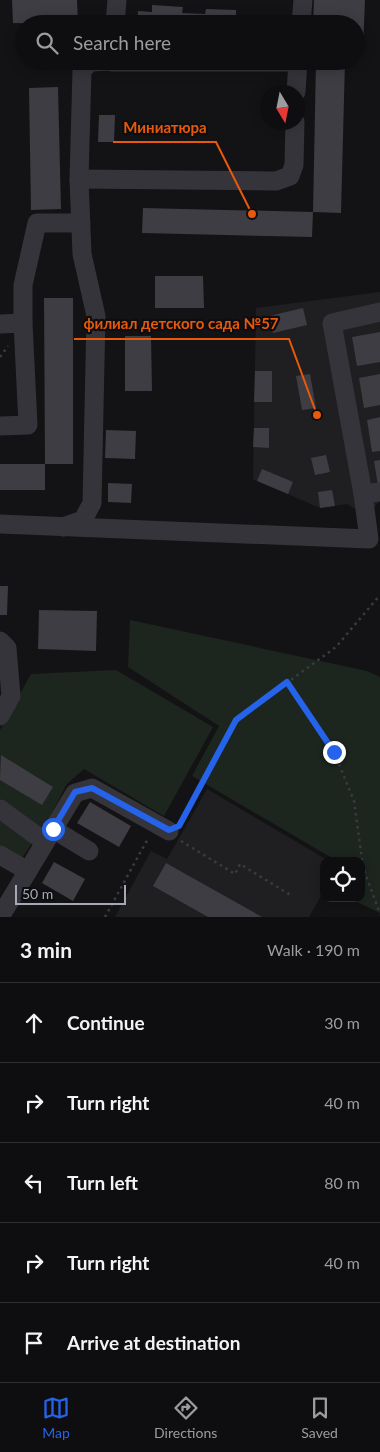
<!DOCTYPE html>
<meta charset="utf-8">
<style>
:root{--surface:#0e0e10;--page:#171719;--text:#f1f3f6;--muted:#9b9c9f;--line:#2e2e30;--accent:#2563eb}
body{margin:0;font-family:Lato,sans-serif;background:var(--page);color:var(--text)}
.controls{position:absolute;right:15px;bottom:15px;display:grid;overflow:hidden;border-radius:10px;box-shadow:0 2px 12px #0003}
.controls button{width:45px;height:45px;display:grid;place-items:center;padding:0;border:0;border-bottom:1px solid var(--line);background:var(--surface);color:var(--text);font:25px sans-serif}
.compass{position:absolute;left:260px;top:85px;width:45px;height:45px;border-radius:50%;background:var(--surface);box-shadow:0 2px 12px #0003;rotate:170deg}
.scale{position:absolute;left:15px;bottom:12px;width:111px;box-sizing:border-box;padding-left:5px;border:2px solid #a4a8b7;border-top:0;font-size:14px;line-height:18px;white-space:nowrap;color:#a4a8b7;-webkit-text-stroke:4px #0e0e10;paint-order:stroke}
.stop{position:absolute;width:15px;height:15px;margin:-11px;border:4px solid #2563eb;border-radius:50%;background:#fff}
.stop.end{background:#2563eb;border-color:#fff;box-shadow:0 1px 5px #0008}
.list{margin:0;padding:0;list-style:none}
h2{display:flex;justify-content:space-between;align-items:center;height:65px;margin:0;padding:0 20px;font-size:21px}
h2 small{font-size:16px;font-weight:400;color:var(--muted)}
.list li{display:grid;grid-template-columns:32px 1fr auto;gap:15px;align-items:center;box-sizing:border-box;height:80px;padding:0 20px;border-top:1px solid var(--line)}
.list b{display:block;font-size:19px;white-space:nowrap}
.list em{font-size:16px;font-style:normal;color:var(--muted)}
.icon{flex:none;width:28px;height:28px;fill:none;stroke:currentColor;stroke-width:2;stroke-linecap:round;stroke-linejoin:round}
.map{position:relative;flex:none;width:380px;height:917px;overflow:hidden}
.search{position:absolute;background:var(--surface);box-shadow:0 2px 12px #0003;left:15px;right:15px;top:15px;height:55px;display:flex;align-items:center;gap:12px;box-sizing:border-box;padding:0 18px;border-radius:28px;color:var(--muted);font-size:19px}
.sheet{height:465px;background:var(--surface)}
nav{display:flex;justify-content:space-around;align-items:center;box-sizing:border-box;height:70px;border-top:1px solid var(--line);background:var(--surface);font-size:14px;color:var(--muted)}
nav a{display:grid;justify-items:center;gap:2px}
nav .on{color:var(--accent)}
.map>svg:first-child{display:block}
</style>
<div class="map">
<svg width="380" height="917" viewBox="0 0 380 917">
<rect width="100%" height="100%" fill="#131315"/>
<g fill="#1f1f22">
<polygon points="380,292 380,500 373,510 358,511 347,504 320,508 253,479 256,308"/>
<polygon points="207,789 329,861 324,861 324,891 309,917 115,917 151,851 167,859"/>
</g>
<g fill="#1d251f">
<polygon points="130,620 367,671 380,677 380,913 349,898 361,898 361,861 337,861 192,776 219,726 128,667"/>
<polygon points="116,670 213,727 164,816 84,769 67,784 42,831 0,802 0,730 31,674"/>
<polygon points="0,814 35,839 21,859 0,847"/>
</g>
<g fill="#3d3d43">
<polygon points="12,0 77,0 78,21 59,24 13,23"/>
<polygon points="314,0 365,0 363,48 356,48 356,24 313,24"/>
<polygon points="152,5 183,7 182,13 205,14 206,9 236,10 236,17 248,18 247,24 137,24 138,11 152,12"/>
<polygon points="316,61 345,61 341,213 313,212"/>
<polygon points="58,87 61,209 31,210 29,88"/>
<polygon points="99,115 115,115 114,142 98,142"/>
<polygon points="143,208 313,212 312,237 142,233"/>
<polygon points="155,276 203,276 204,308 155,308"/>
<polygon points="44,298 73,298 73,464 45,464"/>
<polygon points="303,308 307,325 273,333 269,316"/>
<polygon points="380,332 380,362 357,366 352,337"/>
<polygon points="125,336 151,336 152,391 125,391"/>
<polygon points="255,371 272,371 272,402 254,402"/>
<polygon points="310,374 316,408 302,410 296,376"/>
<polygon points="380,374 380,405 364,408 359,378"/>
<polygon points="380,417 380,451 372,452 367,420"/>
<polygon points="254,428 269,428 269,448 253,447"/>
<polygon points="106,430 136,431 135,459 105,458"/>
<polygon points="326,455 330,472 315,475 311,458"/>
<polygon points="380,460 380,486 378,486 374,461"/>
<rect x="0" y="464" width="45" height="26"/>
<polygon points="262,469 293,482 288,494 257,481"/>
<polygon points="108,483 132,484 131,503 108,502"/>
<polygon points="332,490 335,506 320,508 318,492"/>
<polygon points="0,586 8,586 7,615 0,615"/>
<polygon points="39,610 97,611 96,651 38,649"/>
<polygon points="1,755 53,787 42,805 0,780"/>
<polygon points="90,802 131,826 119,847 77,823"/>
<polygon points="54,862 85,879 73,901 42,883"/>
<polygon points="166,863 223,895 262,917 208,917 153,886"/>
</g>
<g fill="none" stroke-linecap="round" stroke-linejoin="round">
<g stroke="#3a3b42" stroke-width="2.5" stroke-dasharray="2.5 4" stroke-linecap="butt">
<polyline points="0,357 8,346"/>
<polyline points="287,682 334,752 354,801 363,867 380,914"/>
<polyline points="182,820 236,720 336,647 380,595"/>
<polyline points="181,841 235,874 240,864 292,896"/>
<polyline points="105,917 146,842 151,840"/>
</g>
<g stroke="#34343a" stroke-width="19">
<polyline points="115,24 117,0"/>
<polyline points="301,24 303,0"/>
<polyline points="112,62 297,62"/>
<polyline points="296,92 298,61"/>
<polyline points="79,179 276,181 290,176 294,165 295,122"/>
<polyline points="380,312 332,323 363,494 380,492"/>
<polyline points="0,324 23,323 23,285 37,223 81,223"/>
<polyline points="0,426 28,425 23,323"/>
<polyline points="0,524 369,539 363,494"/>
<polyline points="63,527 83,520 92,503 96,316 82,254 79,179 82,70 91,62 112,61"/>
<polyline points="0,641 7,648 11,696 0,716"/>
<polyline points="0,809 45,842"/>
<polyline points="53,829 89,851"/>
<polyline points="0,855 28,871"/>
<polyline points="0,917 75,793 92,788 169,831"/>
</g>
</g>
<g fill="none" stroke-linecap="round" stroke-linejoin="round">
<polyline stroke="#2563eb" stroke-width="6" points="53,829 75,792 92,788 169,830 179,826 236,720 287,682 334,752"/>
</g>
<path fill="none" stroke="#e8590c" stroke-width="2" d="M252 214L216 142H113M317 415L289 339H74"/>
<g fill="#e8590c" stroke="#0e0e10" stroke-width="2">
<circle cx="252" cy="214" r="5"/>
<circle cx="317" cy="415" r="5"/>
</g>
<g font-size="15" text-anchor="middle" font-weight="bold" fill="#e8590c" stroke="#0e0e10" stroke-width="4.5" stroke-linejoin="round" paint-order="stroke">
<text x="165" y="133">Миниатюра</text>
<text x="181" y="329">филиал детского сада №57</text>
</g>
</svg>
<div class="controls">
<button><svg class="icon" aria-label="locate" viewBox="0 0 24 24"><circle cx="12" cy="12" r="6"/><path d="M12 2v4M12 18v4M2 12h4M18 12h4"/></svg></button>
</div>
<svg class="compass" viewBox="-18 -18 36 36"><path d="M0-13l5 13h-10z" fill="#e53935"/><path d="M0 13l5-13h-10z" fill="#9b9c9f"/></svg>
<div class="scale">50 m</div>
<div class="stop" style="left:53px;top:829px"></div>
<div class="stop end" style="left:334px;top:752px"></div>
<div class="search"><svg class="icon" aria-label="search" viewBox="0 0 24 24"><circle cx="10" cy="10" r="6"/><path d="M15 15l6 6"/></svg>Search here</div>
</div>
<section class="sheet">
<h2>3 min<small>Walk · 190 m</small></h2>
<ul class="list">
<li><svg class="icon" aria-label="ahead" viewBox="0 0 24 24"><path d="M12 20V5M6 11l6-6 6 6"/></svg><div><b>Continue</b></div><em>30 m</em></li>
<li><svg class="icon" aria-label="right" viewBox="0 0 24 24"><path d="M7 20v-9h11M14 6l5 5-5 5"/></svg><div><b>Turn right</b></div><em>40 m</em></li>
<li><svg class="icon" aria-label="left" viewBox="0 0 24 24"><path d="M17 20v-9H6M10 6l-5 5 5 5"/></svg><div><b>Turn left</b></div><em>80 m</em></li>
<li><svg class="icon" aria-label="right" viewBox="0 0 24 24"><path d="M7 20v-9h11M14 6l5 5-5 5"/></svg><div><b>Turn right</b></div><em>40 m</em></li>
<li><svg class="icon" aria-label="arrive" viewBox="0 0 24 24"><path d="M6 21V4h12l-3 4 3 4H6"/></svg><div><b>Arrive at destination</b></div></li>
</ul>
</section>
<nav>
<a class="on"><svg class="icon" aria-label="map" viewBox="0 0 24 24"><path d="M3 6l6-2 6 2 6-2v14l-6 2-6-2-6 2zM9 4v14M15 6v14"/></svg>Map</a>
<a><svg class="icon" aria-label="directions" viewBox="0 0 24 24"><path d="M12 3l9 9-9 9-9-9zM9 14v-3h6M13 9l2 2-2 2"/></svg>Directions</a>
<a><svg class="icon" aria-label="saved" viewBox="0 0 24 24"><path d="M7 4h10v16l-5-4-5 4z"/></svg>Saved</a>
</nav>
